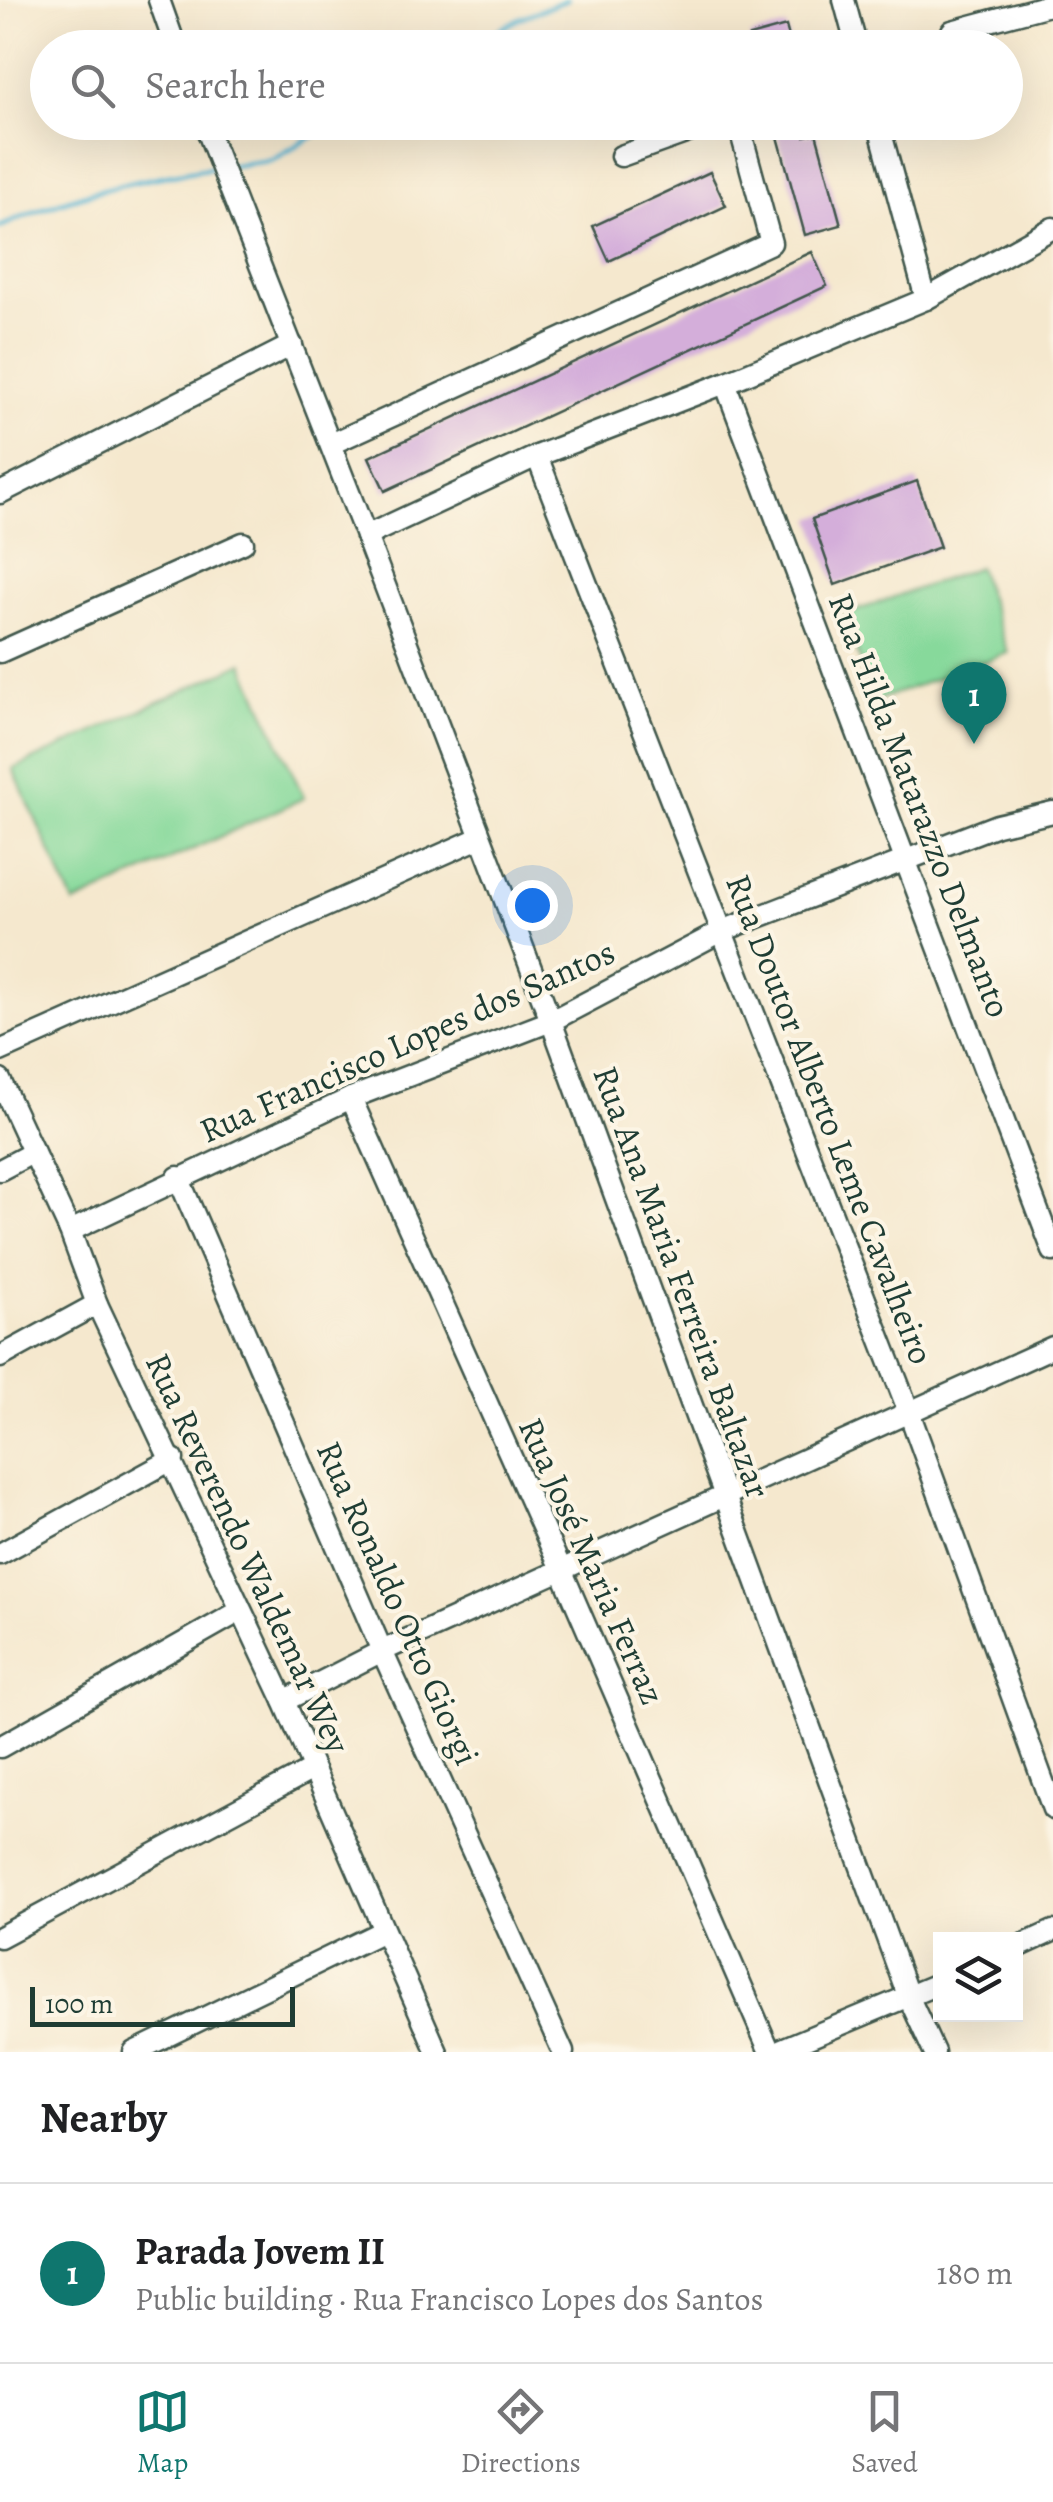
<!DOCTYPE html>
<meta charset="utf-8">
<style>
:root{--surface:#fff;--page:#f2f2f2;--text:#202124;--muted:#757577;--line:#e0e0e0;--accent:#0f766e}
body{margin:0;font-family:Alegreya,serif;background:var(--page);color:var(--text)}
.controls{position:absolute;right:30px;bottom:30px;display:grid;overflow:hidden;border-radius:0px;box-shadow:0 10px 40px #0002}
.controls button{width:90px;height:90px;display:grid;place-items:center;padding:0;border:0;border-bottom:2px solid var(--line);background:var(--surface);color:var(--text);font:50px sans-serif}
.scale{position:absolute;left:30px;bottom:25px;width:265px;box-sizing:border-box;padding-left:10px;border:5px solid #1f3d34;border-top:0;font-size:28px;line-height:35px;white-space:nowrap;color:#1f3d34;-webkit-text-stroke:8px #fcf5e5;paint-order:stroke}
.you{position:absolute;left:532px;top:905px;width:35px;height:35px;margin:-25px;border:8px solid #fff;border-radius:50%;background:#1a73e8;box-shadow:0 0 0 15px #1a73e833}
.badge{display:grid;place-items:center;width:65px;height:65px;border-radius:50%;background:var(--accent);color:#fff;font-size:32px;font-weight:700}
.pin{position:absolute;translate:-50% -82px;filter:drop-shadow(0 2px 5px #0008)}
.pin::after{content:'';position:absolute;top:52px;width:35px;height:30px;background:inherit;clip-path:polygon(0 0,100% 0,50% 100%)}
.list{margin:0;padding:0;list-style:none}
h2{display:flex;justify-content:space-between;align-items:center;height:130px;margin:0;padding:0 40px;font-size:42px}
h2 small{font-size:32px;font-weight:400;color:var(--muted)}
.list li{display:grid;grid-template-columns:65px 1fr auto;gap:30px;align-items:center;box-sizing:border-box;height:180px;padding:0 40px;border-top:2px solid var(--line)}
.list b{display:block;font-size:38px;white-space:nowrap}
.list p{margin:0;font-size:32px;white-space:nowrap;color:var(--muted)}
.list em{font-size:32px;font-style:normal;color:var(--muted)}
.icon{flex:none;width:55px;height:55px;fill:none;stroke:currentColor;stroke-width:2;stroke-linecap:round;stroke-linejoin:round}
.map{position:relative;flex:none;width:1053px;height:2052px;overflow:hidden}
.search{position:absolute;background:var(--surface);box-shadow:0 10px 40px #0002;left:30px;right:30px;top:30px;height:110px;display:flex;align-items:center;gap:25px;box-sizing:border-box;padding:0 35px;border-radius:55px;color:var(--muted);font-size:38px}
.sheet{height:310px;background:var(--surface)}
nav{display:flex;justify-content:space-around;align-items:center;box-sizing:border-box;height:140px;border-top:2px solid var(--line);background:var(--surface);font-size:28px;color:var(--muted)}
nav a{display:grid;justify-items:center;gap:5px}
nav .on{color:var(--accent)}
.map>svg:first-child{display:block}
</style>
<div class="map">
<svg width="1053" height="2052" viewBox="0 0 1053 2052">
<rect width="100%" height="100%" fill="#fcf5e5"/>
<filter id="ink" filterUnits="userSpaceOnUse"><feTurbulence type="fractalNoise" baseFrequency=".01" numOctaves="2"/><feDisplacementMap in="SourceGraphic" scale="20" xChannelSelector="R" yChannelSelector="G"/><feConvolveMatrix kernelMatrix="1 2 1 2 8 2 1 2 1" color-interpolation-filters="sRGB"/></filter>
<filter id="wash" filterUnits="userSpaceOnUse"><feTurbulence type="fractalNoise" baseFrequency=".0048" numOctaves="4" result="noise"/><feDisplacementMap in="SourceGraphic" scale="40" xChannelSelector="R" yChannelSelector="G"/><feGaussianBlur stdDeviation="2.25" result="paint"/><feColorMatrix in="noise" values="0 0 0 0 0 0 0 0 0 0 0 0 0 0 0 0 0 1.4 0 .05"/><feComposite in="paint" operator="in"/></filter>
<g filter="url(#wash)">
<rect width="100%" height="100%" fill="#f5e8ce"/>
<g fill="#87d99b" stroke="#538b68" stroke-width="2.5">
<polygon points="978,567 1008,653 875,701 844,615"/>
<polygon points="243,663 304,798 74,904 13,769"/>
</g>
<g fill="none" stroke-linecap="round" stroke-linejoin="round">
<g stroke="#55b6d4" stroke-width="5">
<polyline points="468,48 520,18 567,0"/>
<polyline points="229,166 272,160 337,122"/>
<path d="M0,227C67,194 144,178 218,167"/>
</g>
</g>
<g id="blocks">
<g fill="#d4aeda">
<polygon points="786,26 792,48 753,48 749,36"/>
<polygon points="774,122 801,122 805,136 816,133 841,225 805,235"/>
<polygon points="710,172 726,206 609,261 593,226"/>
<polygon points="812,252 827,286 385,491 369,457"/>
<polygon points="917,481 940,547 835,585 812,519"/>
</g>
</g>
</g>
<g filter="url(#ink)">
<use href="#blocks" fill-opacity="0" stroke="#3f574b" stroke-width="2.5"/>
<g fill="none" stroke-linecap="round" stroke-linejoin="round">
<g stroke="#3f574b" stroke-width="25">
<g id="minor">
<polyline points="159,0 176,48"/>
<polyline points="844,0 857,48"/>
<polyline points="952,31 1053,4"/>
<polyline points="204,122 366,536 551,1021 909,1998 934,2052"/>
<polyline points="878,122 926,299"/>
<polyline points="621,156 716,122"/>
<polyline points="725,383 1053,1251"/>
<polyline points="331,444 771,243 738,122"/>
<polyline points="537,456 909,1412 1053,1809"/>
<polyline points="0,493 292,345"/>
<polyline points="366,536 537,456 725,383 926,299 1053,228"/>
<polyline points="0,652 243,543"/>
<polyline points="0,1051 479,838"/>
<polyline points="0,1080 70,1231 97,1304 284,1701 437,2052"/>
<polyline points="351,1098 561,1569 770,2052"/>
<polyline points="0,1170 34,1152"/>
<polyline points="178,1177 382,1651 563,2052"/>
<polyline points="70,1231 351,1098 551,1021 722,931 997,825 1053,812"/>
<polyline points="0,1357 97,1304"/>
<polyline points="0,1554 173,1459"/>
<polyline points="284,1701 382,1651 1053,1347"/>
<polyline points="0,1747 240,1611"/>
<polyline points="0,1937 311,1770"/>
<polyline points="1016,1948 1053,1931"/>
<polyline points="134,2052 383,1931"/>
<polyline points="775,2052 940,1983"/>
</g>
</g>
<use href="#minor" stroke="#fff" stroke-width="20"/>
</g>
</g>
<g text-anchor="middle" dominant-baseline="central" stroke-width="8" stroke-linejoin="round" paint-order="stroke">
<g font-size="35" fill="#1f3d34" stroke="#fcf5e5">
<text transform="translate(920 805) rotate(69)">Rua Hilda Matarazzo Delmanto</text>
<text transform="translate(407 1041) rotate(-24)">Rua Francisco Lopes dos Santos</text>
<text transform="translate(830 1119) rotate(69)">Rua Doutor Alberto Leme Cavalheiro</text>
<text transform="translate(682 1282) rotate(70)">Rua Ana Maria Ferreira Baltazar</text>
<text transform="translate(248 1553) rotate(65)">Rua Reverendo Waldemar Wey</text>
<text transform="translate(592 1561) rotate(66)">Rua José Maria Ferraz</text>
<text transform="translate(398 1603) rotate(66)">Rua Ronaldo Otto Giorgi</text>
</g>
</g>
</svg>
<div class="controls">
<button><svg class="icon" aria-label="layers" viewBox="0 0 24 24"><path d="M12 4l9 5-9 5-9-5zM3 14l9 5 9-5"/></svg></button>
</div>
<div class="scale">100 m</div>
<div class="you"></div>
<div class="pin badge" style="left:974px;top:744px">1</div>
<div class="search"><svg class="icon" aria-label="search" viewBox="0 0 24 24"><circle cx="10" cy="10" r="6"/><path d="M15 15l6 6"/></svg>Search here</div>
</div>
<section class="sheet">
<h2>Nearby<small></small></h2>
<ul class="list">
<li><span class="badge">1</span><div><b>Parada Jovem II</b><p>Public building · Rua Francisco Lopes dos Santos</p></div><em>180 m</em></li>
</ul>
</section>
<nav>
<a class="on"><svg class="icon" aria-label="map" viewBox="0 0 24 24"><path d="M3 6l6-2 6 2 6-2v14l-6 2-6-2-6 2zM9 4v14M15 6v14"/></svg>Map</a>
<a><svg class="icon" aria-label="directions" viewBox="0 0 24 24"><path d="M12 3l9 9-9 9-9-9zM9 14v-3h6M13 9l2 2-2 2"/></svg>Directions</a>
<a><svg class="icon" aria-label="saved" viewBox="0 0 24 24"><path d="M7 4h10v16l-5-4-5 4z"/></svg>Saved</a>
</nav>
